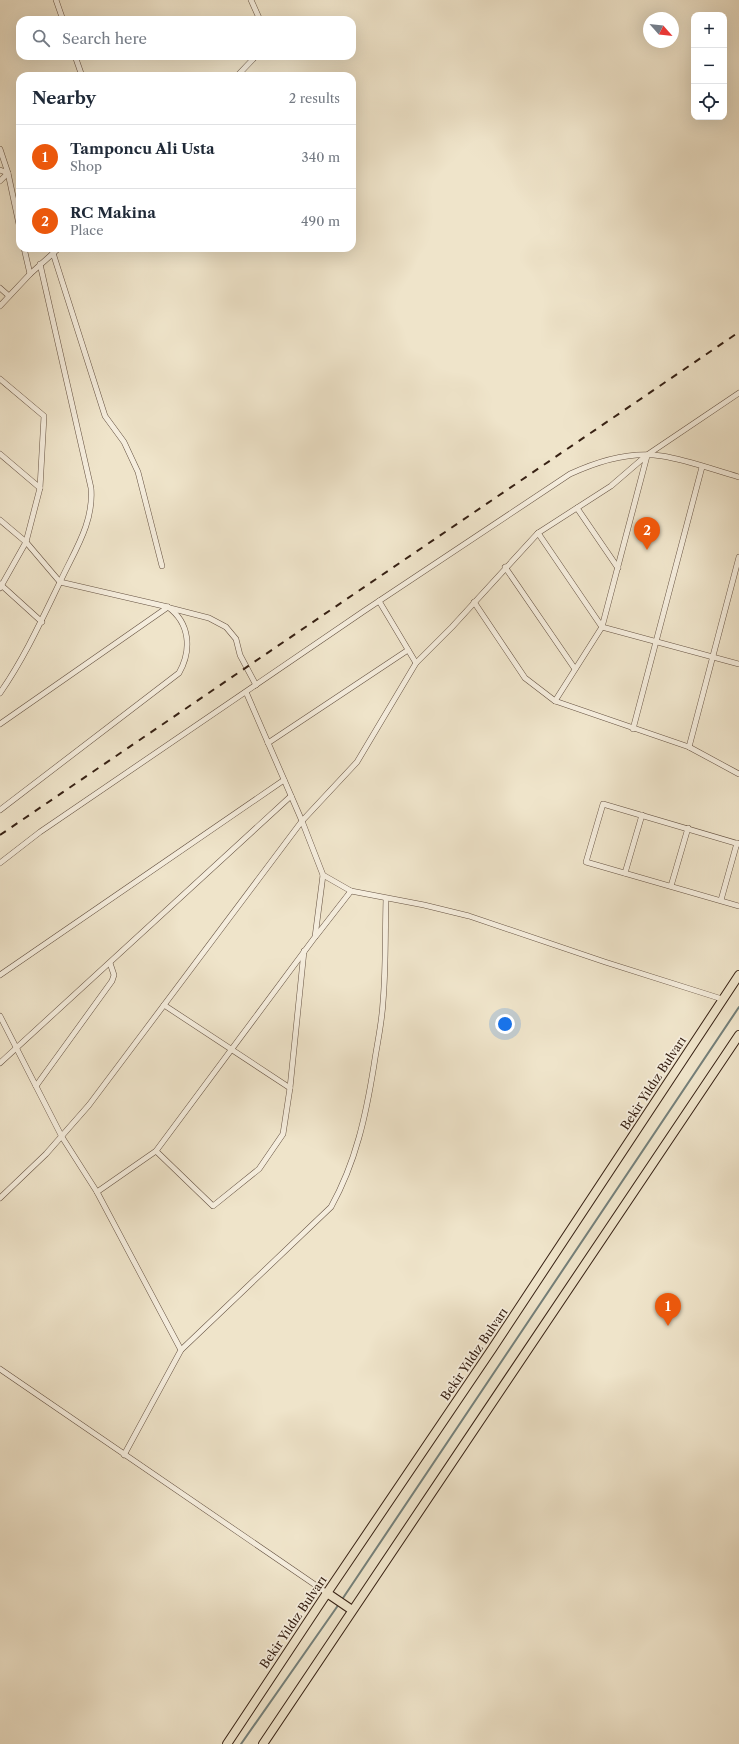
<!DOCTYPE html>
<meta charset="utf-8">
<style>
:root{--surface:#fff;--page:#f2f2f3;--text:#1f2937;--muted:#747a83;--line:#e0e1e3;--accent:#ea580c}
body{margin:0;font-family:"Libre Caslon Text",serif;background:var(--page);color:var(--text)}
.controls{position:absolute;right:12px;top:12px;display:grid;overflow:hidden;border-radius:8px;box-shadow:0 4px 16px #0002}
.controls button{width:36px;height:36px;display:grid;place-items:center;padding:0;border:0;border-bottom:1px solid var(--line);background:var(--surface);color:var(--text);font:20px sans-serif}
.compass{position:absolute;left:643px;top:12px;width:36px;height:36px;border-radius:50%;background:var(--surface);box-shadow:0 4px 16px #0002;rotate:117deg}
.you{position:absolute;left:505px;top:1024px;width:14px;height:14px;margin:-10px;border:3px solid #fff;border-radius:50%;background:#1a73e8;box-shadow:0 0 0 6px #1a73e833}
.badge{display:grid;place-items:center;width:26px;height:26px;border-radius:50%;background:var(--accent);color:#fff;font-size:13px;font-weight:700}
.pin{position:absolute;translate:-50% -33px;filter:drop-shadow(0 1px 2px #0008)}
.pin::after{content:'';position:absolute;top:21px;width:14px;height:12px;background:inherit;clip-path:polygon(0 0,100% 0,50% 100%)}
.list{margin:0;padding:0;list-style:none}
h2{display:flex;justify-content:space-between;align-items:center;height:52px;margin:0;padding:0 16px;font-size:17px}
h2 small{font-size:13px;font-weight:400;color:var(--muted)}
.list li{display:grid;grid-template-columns:26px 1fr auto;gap:12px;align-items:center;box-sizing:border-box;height:64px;padding:0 16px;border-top:1px solid var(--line)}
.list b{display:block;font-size:15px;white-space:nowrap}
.list p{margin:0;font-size:13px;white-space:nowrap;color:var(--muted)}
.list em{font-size:13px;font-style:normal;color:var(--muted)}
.icon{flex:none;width:22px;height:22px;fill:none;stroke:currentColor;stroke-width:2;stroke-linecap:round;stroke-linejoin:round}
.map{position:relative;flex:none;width:739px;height:1744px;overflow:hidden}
.search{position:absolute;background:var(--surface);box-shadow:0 4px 16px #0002;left:16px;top:16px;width:340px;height:44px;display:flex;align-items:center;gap:10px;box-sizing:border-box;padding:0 14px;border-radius:12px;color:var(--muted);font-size:15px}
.panel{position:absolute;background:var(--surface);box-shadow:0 4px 16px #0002;left:16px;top:72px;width:340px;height:180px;border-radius:12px}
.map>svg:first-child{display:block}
</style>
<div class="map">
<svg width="739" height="1744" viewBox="0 0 739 1744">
<rect width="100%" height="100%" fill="#efe4ca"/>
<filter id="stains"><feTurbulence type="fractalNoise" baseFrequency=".005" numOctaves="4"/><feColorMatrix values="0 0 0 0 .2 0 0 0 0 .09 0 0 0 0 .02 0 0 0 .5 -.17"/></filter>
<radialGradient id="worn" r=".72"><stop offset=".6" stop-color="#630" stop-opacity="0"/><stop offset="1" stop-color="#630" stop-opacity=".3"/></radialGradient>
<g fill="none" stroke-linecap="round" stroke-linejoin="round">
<g stroke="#747f79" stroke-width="2">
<polyline points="341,1601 739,1007"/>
<polyline points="241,1744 339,1604"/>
</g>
<g stroke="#655242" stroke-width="6">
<g id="street">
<polyline points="56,0 63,20"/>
<polyline points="251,0 260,20"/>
<polyline points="75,56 82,76"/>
<polyline points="237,76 256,56"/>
<polyline points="0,149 8,173 20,229"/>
<polyline points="0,170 8,173 0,181"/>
<polyline points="24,248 30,274"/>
<polyline points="53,253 105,416 124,442 138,472 162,566"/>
<polyline points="0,288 9,296"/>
<polyline points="0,306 30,274 59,248"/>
<polyline points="0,379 44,416 40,488 26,542 0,588"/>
<polyline points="0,454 40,488"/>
<polyline points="577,508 618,568"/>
<path d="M0,520L26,542L60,582L168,607C190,623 192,650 179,673L0,810"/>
<polyline points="538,533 602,627 739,664"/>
<polyline points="505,567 575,669"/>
<polyline points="0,584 42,622"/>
<polyline points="379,601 416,663"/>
<polyline points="474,602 525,678 555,701 689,747 739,774"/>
<polyline points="170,608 209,618 226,627 236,639 240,655 256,685"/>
<path d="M0,693C25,657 42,619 61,580C75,550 94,522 91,488L40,264"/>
<polyline points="555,701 602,627 647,456"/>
<polyline points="0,724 168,607"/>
<polyline points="633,729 702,467"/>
<polyline points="268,743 408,650"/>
<polyline points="689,747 739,557"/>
<polyline points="739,844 603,804 586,862 739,906"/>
<path d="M0,863L40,832L364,611L570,474C598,461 631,451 662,456C688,460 714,470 739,477"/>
<polyline points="625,873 642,815"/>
<polyline points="323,875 351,891 424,905 469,916 605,962 722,999"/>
<polyline points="671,886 688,828"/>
<polyline points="721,900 737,843"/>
<polyline points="316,936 351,891"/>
<polyline points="0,975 284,780"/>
<polyline points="164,1005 290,1088"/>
<polyline points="0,1016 62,1137 97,1192 181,1350 124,1455"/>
<polyline points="0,1063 291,796"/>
<polyline points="36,1086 112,981 114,975 110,963"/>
<polyline points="156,1151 213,1206 259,1169 283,1134 290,1088 304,951"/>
<polyline points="97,1192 156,1151 315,937 323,875 302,821 246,692"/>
<polyline points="0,1198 46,1154 89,1105 302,821 357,762 416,663 452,627 538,533 611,486 647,455 739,393"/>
<path d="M181,1350L331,1207C356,1162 366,1115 374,1065C377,1044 382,1023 383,1002C386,968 385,933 386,899"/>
<polyline points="0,1369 327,1593"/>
</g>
</g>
<g stroke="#372114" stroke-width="10">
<g id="primary">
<polyline points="327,1593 352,1610"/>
<polyline points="227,1744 327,1593 492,1349 739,975"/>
<polyline points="263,1744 739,1035"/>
</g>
</g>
<use href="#street" stroke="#f5eddd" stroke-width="5"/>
<use href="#primary" stroke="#efe4ca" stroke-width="8"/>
<polyline stroke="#372114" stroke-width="2" stroke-dasharray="7 7" stroke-linecap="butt" points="0,835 739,332"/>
</g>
<g text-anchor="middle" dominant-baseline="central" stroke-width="3.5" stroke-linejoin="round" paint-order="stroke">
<g font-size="12" fill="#372114" stroke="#f5eddd">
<text transform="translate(653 1083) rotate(-57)">Bekir Yıldız Bulvarı</text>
<text transform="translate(474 1354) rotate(-56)">Bekir Yıldız Bulvarı</text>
<text transform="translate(293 1622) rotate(-56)">Bekir Yıldız Bulvarı</text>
</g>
</g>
<rect width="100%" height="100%" filter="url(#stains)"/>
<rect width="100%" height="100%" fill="url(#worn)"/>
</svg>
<div class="controls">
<button>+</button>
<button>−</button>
<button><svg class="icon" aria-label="locate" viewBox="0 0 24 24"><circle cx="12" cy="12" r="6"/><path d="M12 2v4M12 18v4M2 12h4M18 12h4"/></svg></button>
</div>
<svg class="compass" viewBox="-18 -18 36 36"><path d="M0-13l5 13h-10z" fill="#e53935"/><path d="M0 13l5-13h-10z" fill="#747a83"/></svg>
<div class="you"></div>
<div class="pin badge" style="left:668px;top:1326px">1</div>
<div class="pin badge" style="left:647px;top:550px">2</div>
<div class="search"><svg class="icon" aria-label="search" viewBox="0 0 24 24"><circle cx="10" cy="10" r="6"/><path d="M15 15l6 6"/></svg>Search here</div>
<section class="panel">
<h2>Nearby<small>2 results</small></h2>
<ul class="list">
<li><span class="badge">1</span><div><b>Tamponcu Ali Usta</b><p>Shop</p></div><em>340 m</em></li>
<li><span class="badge">2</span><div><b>RC Makina</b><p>Place</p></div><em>490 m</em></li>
</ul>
</section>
</div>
